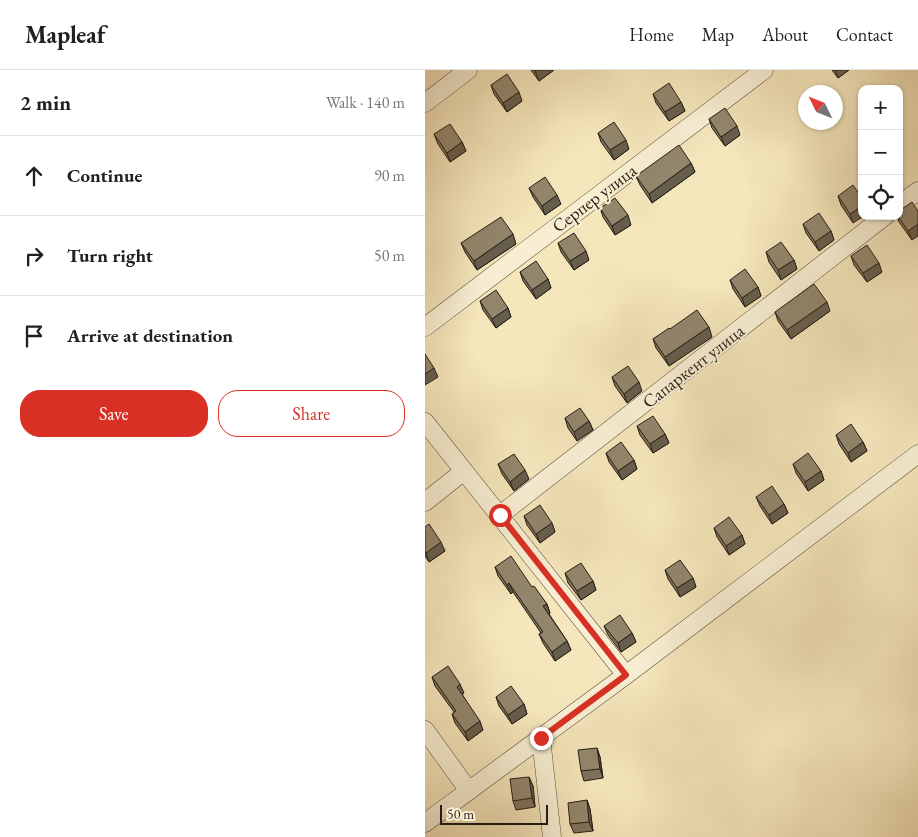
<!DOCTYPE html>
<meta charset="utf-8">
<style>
:root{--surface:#fff;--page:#f2f2f2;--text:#202124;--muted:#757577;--line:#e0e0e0;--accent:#d93025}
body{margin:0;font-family:"EB Garamond",serif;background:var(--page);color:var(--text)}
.controls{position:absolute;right:15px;top:15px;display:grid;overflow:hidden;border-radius:10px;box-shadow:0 1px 4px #0004}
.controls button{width:45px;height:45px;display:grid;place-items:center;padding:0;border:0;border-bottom:1px solid var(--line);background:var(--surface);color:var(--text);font:25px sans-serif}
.compass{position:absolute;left:373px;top:15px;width:45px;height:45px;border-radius:50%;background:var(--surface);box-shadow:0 1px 4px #0004;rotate:313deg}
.scale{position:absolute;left:15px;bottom:12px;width:108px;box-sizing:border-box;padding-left:5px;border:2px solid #271d17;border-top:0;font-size:14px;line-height:18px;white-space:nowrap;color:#271d17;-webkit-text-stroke:4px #f8efd3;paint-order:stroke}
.stop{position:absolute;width:15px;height:15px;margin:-11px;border:4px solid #d93025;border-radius:50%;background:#fff}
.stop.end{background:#d93025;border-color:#fff;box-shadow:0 1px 5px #0008}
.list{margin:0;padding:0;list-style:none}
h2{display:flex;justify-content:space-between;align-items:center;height:65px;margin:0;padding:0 20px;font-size:21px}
h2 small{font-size:16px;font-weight:400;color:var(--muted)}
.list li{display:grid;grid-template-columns:32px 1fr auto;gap:15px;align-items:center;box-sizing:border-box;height:80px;padding:0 20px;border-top:1px solid var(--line)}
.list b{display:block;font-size:19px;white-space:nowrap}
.list em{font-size:16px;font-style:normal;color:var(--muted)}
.actions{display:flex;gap:10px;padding:15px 20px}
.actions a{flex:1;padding:11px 0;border:1px solid var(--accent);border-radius:20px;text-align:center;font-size:18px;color:var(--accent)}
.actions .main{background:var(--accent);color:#fff}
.icon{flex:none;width:28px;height:28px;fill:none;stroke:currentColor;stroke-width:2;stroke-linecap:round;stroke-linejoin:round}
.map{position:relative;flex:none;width:493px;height:767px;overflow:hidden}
header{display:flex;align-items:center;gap:30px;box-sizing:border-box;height:70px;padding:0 25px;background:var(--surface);border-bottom:1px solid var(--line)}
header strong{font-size:24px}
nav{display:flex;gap:28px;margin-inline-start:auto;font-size:18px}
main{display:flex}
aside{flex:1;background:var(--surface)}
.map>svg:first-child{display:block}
</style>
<header>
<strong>Mapleaf</strong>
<nav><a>Home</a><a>Map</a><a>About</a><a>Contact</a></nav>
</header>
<main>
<aside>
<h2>2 min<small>Walk · 140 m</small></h2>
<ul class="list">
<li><svg class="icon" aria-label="ahead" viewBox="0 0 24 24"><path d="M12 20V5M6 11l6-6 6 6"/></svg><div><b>Continue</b></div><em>90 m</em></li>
<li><svg class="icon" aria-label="right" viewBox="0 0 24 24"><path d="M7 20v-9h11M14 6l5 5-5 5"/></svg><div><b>Turn right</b></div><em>50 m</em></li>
<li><svg class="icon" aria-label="arrive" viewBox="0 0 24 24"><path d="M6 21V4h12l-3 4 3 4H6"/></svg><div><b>Arrive at destination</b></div></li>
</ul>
<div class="actions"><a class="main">Save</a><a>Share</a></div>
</aside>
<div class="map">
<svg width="493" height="767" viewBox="0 0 493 767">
<rect width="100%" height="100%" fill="#f5e6bb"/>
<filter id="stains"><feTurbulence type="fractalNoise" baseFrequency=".004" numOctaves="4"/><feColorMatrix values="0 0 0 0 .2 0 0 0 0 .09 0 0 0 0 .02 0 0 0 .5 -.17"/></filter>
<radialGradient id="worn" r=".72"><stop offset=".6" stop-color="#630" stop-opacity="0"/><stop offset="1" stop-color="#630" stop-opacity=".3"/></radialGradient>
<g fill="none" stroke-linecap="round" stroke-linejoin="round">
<g stroke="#5a4f40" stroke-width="19">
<g id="minor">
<polyline points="0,33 43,0"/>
<polyline points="474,135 493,121"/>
<polyline points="0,257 339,0"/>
<polyline points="0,352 201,605"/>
<polyline points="0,432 39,401"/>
<polyline points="75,445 460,146"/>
<polyline points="0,660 44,721"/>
<polyline points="116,668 127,767"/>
<polyline points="0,753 201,605 493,384"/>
</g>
</g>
<use href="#minor" stroke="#f8efd3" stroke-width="18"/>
</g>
<g fill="#7e735d" stroke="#271d17">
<polygon points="106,0 129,0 114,11"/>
<polygon points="407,0 424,0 413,8"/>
<polygon points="66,15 97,31 82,42 69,24"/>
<polygon points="228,24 256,32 260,41 244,51 231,33"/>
<polygon points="284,49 315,65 300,76 287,58"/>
<polygon points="173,63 204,79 189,90 176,72"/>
<polygon points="9,64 37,72 41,81 25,92 13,74"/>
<polygon points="266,93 270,102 227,133 215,115 211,106"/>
<polygon points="104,118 136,134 120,145 108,127"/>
<polygon points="413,126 437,128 428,153 416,135"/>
<polygon points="487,132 487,170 474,152 472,146 474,146"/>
<polygon points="175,138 206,155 190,165 178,147"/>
<polygon points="378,154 406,161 409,170 394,181 381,163"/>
<polygon points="36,173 91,174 52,200 40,182"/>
<polygon points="133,173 164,190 149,200 136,182"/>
<polygon points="341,182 369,190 372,199 356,210 344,192"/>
<polygon points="426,186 457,202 442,212 429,195"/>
<polygon points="95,202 123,209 126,218 111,229 98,211"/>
<polygon points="305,210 333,217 336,226 320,237 308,219"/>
<polygon points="55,231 83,238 86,247 71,258 58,240"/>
<polygon points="405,241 366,269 353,251 350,242"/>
<polygon points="245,259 287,267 244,296 231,278 228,269"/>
<polygon points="187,307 217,321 202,333 190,316"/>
<polygon points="140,348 164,351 168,360 152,371 143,358"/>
<polygon points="212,356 240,364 244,373 228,383 215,365"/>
<polygon points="411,365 438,372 442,381 426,392 414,374"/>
<polygon points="181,383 209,390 212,399 197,410 184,392"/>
<polygon points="73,394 104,409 89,421 77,404"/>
<polygon points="368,394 396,401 399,410 383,421 371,403"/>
<polygon points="331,427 359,434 363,443 347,454 335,436"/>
<polygon points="99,446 127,453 130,462 115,473 102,455"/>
<polygon points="0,457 20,481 4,492 0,486"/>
<polygon points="289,458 317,465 320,474 304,485 292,467"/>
<polygon points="70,497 107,517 122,534 125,543 124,544 142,571 146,580 130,591 118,573 114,564 116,563 88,522 86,524 73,506"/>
<polygon points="240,500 268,508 271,517 255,527 243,509"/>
<polygon points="140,503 168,511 171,520 156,530 143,513"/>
<polygon points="179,556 207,563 211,572 196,582 183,565"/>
<polygon points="7,607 39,623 37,624 58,660 43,671 30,653 27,644 29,642 10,616"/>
<polygon points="71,627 99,634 102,644 87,654 74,636"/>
<polygon points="172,678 175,687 178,708 159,711 156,701"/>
<polygon points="104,707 108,716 110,737 91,740 88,731"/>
<polygon points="162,730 165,739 168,761 149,763 145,754"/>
</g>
<g fill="#665e4c" stroke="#271d17">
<polygon points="112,0 129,0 114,11 110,1"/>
<polygon points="410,0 424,0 413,8"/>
<polygon points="94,22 97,31 82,42 78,33"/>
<polygon points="256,32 260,41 244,51 240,42"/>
<polygon points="312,56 315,65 300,76 296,67"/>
<polygon points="201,70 204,79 189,90 185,80"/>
<polygon points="37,72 41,81 25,92 22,83"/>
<polygon points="266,93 270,102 227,133 224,124"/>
<polygon points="132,125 136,134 120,145 117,136"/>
<polygon points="437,136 437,146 439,146 428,153 425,144"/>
<polygon points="203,145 206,155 190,165 187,156"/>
<polygon points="493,154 493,166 487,170 483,161"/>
<polygon points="406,161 409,170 394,181 390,172"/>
<polygon points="88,164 91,174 52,200 49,191"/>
<polygon points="161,181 164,190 149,200 145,191"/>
<polygon points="369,190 372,199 356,210 353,200"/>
<polygon points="454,193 457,202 442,212 438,203"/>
<polygon points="123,209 126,218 111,229 107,220"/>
<polygon points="333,217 336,226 320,237 317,228"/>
<polygon points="402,232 405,241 366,269 362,260"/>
<polygon points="83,238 86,247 71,258 67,249"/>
<polygon points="284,257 287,267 244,296 240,287"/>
<polygon points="9,298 13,307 0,315 0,304"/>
<polygon points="214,312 217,321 202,333 199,324"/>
<polygon points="164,351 168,360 152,371 149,362"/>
<polygon points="240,364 244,373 228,383 225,374"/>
<polygon points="438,372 442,381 426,392 423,383"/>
<polygon points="209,390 212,399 197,410 193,401"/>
<polygon points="100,400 104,409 89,421 85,412"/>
<polygon points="396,401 399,410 383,421 380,412"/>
<polygon points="359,434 363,443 347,454 344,445"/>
<polygon points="127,453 130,462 115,473 111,464"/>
<polygon points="317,465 320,474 304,485 301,476"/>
<polygon points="16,472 20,481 4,492 1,483"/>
<polygon points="268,508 271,517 255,527 252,518"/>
<polygon points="168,511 171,520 156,530 152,521"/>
<polygon points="84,513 88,522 86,524 82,515"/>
<polygon points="122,534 125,543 121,545 118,536"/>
<polygon points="207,563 211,572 196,582 193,573"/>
<polygon points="142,571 146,580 130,591 127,582"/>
<polygon points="35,614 39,623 35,626 32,617"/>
<polygon points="99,634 102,644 87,654 83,645"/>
<polygon points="55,651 58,660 43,671 40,662"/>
<polygon points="172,678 175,687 178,708 175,699"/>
<polygon points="104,707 108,716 110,737 107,728"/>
<polygon points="162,730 165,739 168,761 164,752"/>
</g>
<g fill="#92866c" stroke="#271d17">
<polygon points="82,4 94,22 78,33 66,15"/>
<polygon points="244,13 256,32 240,42 228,24"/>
<polygon points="300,38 312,56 296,67 284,49"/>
<polygon points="189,52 201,70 185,80 173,63"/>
<polygon points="25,54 37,72 22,83 9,64"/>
<polygon points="254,75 266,93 224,124 211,106"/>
<polygon points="120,107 132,125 117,136 104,118"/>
<polygon points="428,115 437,128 437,136 425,144 413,126"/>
<polygon points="190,128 203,145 187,156 175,138"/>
<polygon points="487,132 493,141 493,154 483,161 473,146 474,146 474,141"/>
<polygon points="394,143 406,161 390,172 378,154"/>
<polygon points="76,147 88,164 49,191 36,173"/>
<polygon points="149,163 161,181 145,191 133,173"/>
<polygon points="356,172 369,190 353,200 341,182"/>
<polygon points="442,175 454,193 438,203 426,186"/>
<polygon points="111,191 123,209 107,220 95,202"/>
<polygon points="320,199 333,217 317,228 305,210"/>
<polygon points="389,214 402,232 362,260 350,242"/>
<polygon points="71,220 83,238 67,249 55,231"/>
<polygon points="272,240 284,257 240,287 228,269 244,258 245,259"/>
<polygon points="0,284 9,298 0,304"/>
<polygon points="203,296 214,312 199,324 187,307"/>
<polygon points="155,338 164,351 149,362 140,348"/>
<polygon points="228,346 240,364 225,374 212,356"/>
<polygon points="426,354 438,372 423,383 411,365"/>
<polygon points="196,372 209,390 193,401 181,383"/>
<polygon points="383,383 396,401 380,412 368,394"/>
<polygon points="89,384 100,400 85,412 73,394"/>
<polygon points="347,416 359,434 344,445 331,427"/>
<polygon points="115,435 127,453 111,464 99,446"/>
<polygon points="304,447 317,465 301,476 289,458"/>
<polygon points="4,454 16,472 1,483 0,481 0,457"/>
<polygon points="86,486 107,517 109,516 122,534 118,536 142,571 127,582 114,564 118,562 84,513 82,515 70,497"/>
<polygon points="255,490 268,508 252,518 240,500"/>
<polygon points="156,493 168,511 152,521 140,503"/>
<polygon points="195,545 207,563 193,573 179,556"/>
<polygon points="23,596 35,614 32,617 55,651 40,662 27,644 31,641 7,607"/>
<polygon points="86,616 99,634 83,645 71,627"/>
<polygon points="172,678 175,699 156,701 153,680"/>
<polygon points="104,707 107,728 88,731 85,709"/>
<polygon points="162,730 164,752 145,754 143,733"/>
</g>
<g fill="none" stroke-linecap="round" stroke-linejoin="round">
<polyline stroke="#d93025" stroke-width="6" points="75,445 201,605 116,668"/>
</g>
<g text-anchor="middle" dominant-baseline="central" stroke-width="4.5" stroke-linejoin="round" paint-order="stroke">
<g font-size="18" fill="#271d17" stroke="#f8efd3">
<text transform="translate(169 128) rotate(-37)">Серпер улица</text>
<text transform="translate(268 296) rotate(-38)">Сапаркент улица</text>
</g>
</g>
<rect width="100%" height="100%" filter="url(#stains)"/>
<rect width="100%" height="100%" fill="url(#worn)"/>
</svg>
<div class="controls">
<button>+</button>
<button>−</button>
<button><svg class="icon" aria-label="locate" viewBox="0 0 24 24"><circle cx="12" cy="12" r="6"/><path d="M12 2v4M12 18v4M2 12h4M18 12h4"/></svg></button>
</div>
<svg class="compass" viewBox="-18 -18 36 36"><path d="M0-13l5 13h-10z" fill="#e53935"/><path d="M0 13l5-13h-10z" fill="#757577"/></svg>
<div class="scale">50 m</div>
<div class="stop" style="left:75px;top:445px"></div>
<div class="stop end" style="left:116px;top:668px"></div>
</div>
</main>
